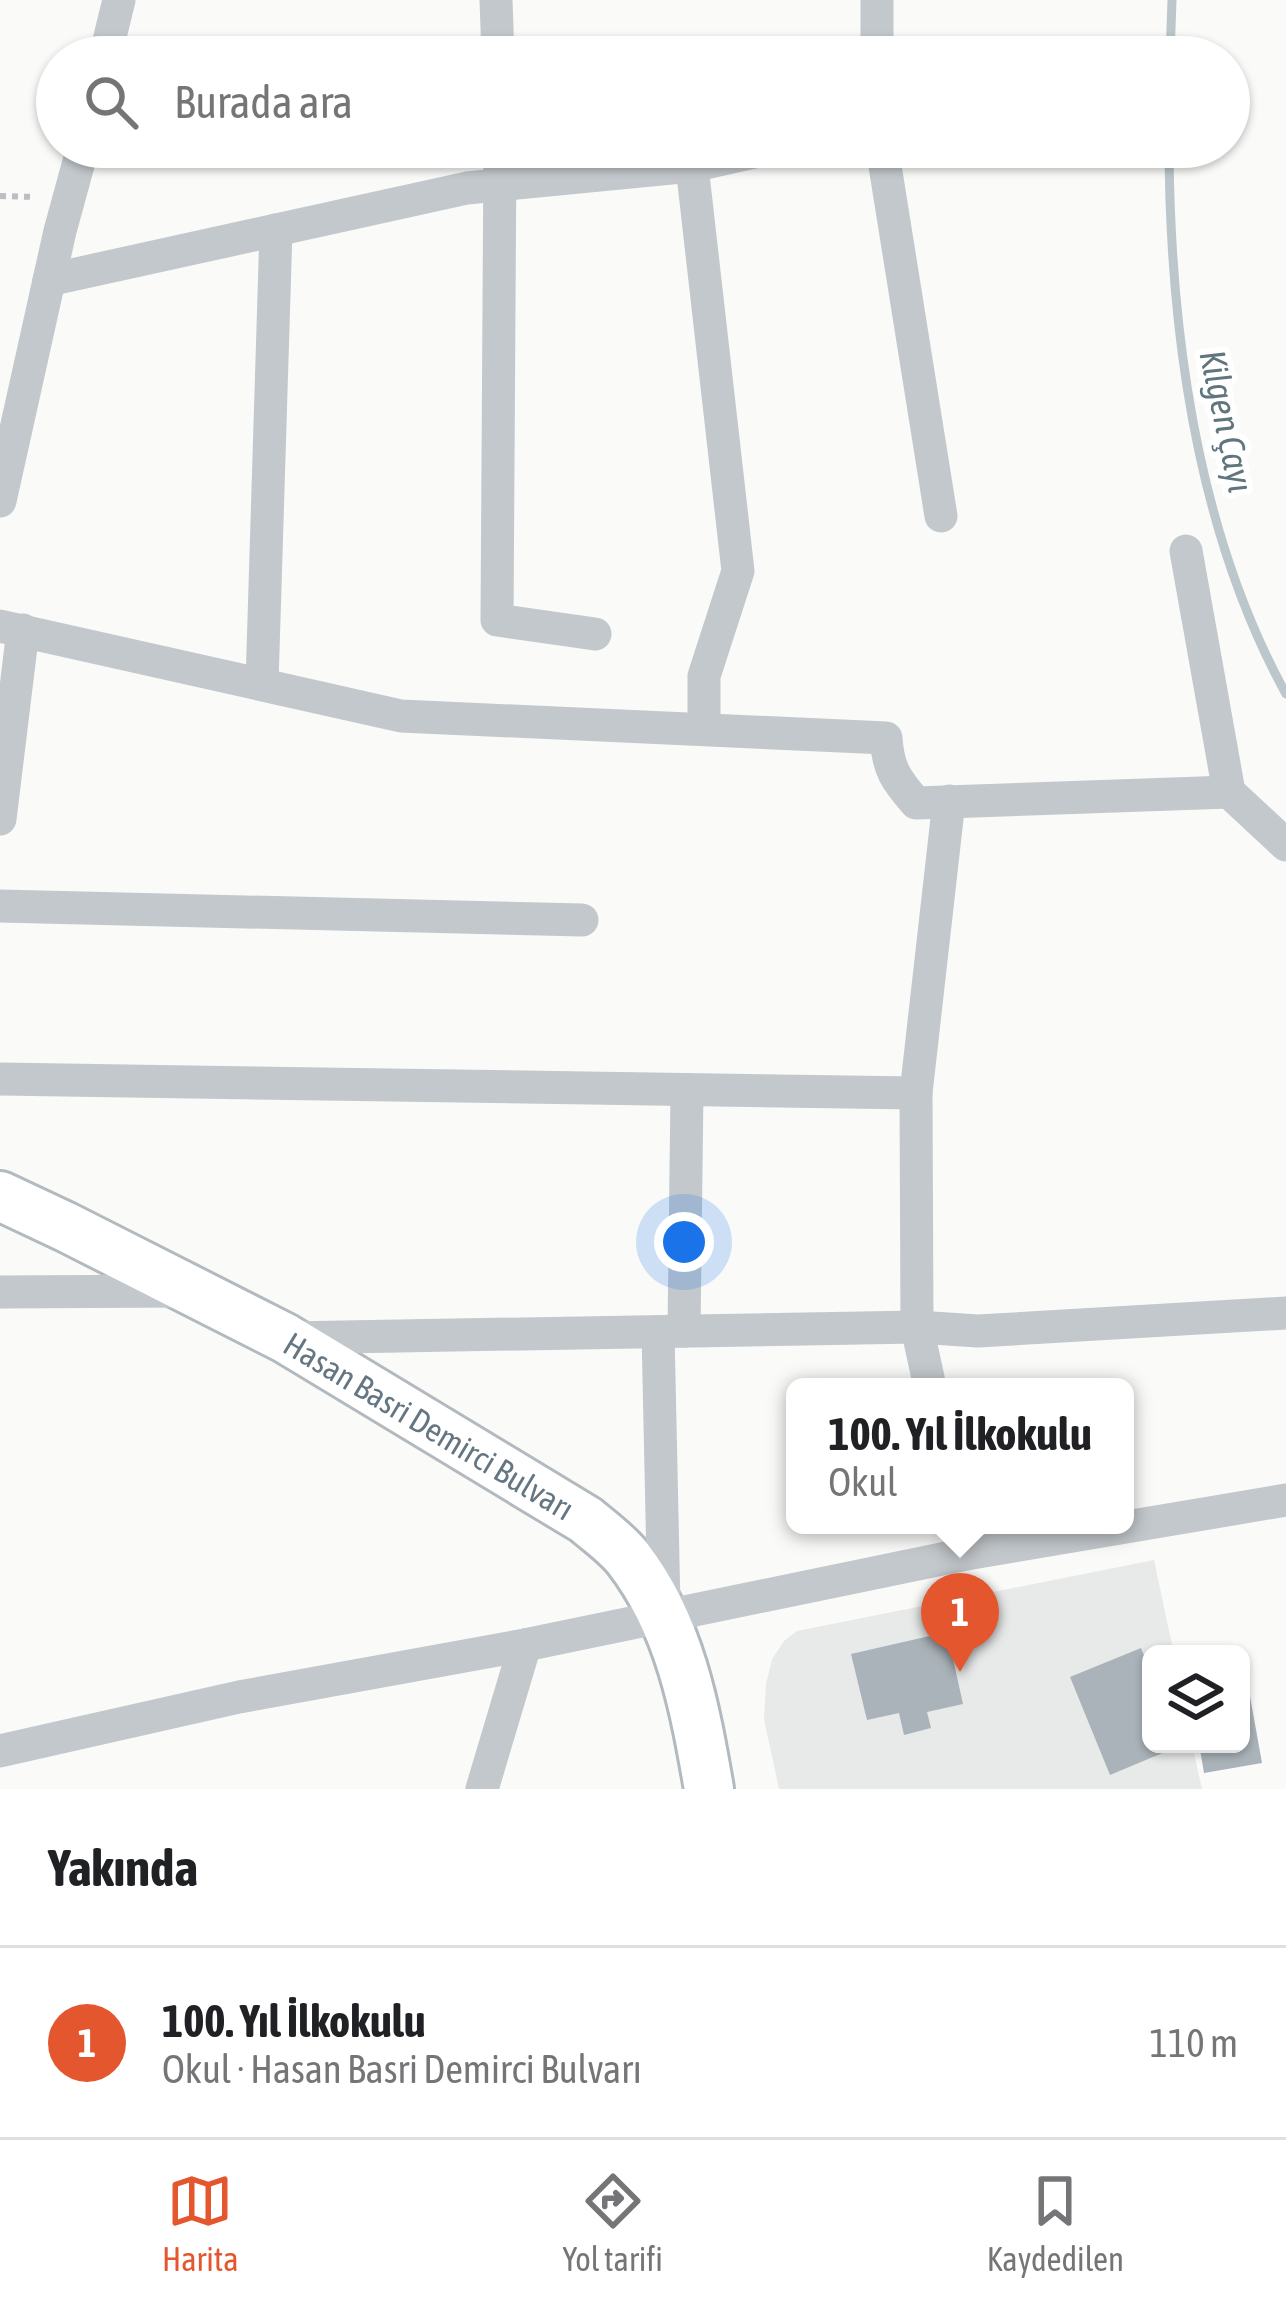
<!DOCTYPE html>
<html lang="tr">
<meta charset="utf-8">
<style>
:root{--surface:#fff;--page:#f2f2f2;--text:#202124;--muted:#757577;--line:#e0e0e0;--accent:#e4572e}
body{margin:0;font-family:"Asap Condensed",sans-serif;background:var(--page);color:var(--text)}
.controls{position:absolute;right:36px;bottom:36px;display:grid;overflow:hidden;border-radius:18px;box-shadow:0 3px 9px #0004}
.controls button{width:108px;height:108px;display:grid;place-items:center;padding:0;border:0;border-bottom:3px solid var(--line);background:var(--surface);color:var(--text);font:60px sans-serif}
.you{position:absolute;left:684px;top:1242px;width:42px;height:42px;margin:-30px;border:9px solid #fff;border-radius:50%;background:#1a73e8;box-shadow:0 0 0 18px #1a73e833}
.badge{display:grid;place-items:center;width:78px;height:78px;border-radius:50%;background:var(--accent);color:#fff;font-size:39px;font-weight:700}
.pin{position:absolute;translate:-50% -99px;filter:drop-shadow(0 3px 6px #0008)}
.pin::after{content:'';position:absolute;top:63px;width:42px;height:36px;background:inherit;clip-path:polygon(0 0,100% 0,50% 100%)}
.popup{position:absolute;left:786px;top:1378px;width:348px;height:156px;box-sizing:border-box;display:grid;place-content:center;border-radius:18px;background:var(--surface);filter:drop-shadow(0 3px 9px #0005);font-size:39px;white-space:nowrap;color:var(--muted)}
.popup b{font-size:45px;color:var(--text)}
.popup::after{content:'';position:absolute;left:50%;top:100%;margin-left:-24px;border:24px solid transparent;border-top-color:var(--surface)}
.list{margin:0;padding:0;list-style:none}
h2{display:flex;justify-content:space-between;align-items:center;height:156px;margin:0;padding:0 48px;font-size:51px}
h2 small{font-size:39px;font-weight:400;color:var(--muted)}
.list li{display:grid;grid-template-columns:78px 1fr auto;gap:36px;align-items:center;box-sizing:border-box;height:192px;padding:0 48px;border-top:3px solid var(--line)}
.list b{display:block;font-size:45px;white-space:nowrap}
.list p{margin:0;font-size:39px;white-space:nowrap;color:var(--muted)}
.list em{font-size:39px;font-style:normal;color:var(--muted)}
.icon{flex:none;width:66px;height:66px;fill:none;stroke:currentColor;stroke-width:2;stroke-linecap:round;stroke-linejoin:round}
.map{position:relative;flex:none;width:1286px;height:1789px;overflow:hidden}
.search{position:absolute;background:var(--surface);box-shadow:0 3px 9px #0004;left:36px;right:36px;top:36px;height:132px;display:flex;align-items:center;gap:30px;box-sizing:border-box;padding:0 42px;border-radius:66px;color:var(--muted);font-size:45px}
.sheet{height:348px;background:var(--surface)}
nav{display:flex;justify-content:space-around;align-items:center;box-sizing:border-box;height:168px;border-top:3px solid var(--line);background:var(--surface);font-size:33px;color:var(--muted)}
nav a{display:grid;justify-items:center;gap:6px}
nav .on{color:var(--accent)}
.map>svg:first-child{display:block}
</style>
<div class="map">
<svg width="1286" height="1789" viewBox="0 0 1286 1789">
<rect width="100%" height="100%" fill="#fafaf8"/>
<polygon fill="#e8e9e9" points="1154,1560 1174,1654 1151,1654 1151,1744 1192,1744 1202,1789 779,1789 764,1719 766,1684 772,1659 785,1640 797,1631"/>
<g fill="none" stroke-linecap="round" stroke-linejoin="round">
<g stroke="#bbc7cb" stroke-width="9">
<polyline points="1170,57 1172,0"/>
<path d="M1169,147C1170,330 1197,532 1286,694"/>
</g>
</g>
<g fill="#aab3b9">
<polygon points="947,1632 963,1704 927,1712 931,1728 904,1735 899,1713 867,1720 851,1654"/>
<polygon points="1141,1648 1151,1673 1151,1744 1184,1744 1110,1775 1070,1677"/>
<polygon points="1246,1674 1262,1763 1204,1773 1199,1744 1241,1744 1241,1676"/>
</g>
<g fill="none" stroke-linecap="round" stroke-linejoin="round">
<g stroke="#b3babf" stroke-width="54">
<path id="secondary" d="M0,1196L66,1227L285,1338L586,1520C600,1532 617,1544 628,1558C680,1625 695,1708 709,1789"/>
</g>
<polyline stroke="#bbbfc2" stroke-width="6" stroke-dasharray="6 6" stroke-linecap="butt" points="0,196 36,197"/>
<g stroke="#c3c8cc" stroke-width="33">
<polyline points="496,0 498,57"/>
<polyline points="877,0 877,57"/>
<polyline points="105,57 119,0"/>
<polyline points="500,147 497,620 595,634"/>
<polyline points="882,147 941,516"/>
<polyline points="692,166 738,571 704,676 704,728"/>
<polyline points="49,280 467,188 692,166 776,147"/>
<polyline points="0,501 60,231 83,147"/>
<polyline points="1186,551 1229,792 1286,845"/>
<path d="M0,626L401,716L886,738C888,769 896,780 916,803L1229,792"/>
<polyline points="262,684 276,230"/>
<polyline points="0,819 23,630"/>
<polyline points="0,906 582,920"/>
<polyline points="0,1079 916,1093"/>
<polyline points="0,1292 184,1291"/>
<polyline points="684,1331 687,1090"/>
<polyline points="658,1332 664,1607"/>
<polyline points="287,1338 917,1327 978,1331 1286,1313"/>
<polyline points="930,1387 917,1327 916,1093 949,801"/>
<polyline points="0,1751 239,1697 525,1645 966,1554 1286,1500"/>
<polyline points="482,1789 525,1645"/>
</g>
<use href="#secondary" stroke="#fff" stroke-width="48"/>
</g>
<g text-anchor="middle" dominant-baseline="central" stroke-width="12" stroke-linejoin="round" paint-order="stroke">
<g font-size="33" fill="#657683" stroke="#fff">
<text transform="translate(429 1426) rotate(31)">Hasan Basri Demirci Bulvarı</text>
</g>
<g font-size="36" font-style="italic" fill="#60757c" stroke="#fff">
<text transform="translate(1227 421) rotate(78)">Kilgen Çayı</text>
</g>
</g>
</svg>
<div class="controls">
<button><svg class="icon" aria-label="layers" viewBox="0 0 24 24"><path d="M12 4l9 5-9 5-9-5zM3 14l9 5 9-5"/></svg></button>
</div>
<div class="you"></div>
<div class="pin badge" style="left:960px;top:1672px">1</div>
<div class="popup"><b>100. Yıl İlkokulu</b>Okul</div>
<div class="search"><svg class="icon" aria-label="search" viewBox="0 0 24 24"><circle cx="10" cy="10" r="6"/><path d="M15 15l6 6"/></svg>Burada ara</div>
</div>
<section class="sheet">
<h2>Yakında<small></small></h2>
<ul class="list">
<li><span class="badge">1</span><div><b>100. Yıl İlkokulu</b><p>Okul · Hasan Basri Demirci Bulvarı</p></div><em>110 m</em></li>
</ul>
</section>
<nav>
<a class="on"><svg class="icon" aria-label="map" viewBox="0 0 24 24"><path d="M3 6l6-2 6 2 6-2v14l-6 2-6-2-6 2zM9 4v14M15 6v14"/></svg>Harita</a>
<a><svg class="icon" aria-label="directions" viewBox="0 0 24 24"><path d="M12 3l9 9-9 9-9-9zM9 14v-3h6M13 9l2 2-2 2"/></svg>Yol tarifi</a>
<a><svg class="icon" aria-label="saved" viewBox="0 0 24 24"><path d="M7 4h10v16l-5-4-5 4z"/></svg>Kaydedilen</a>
</nav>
